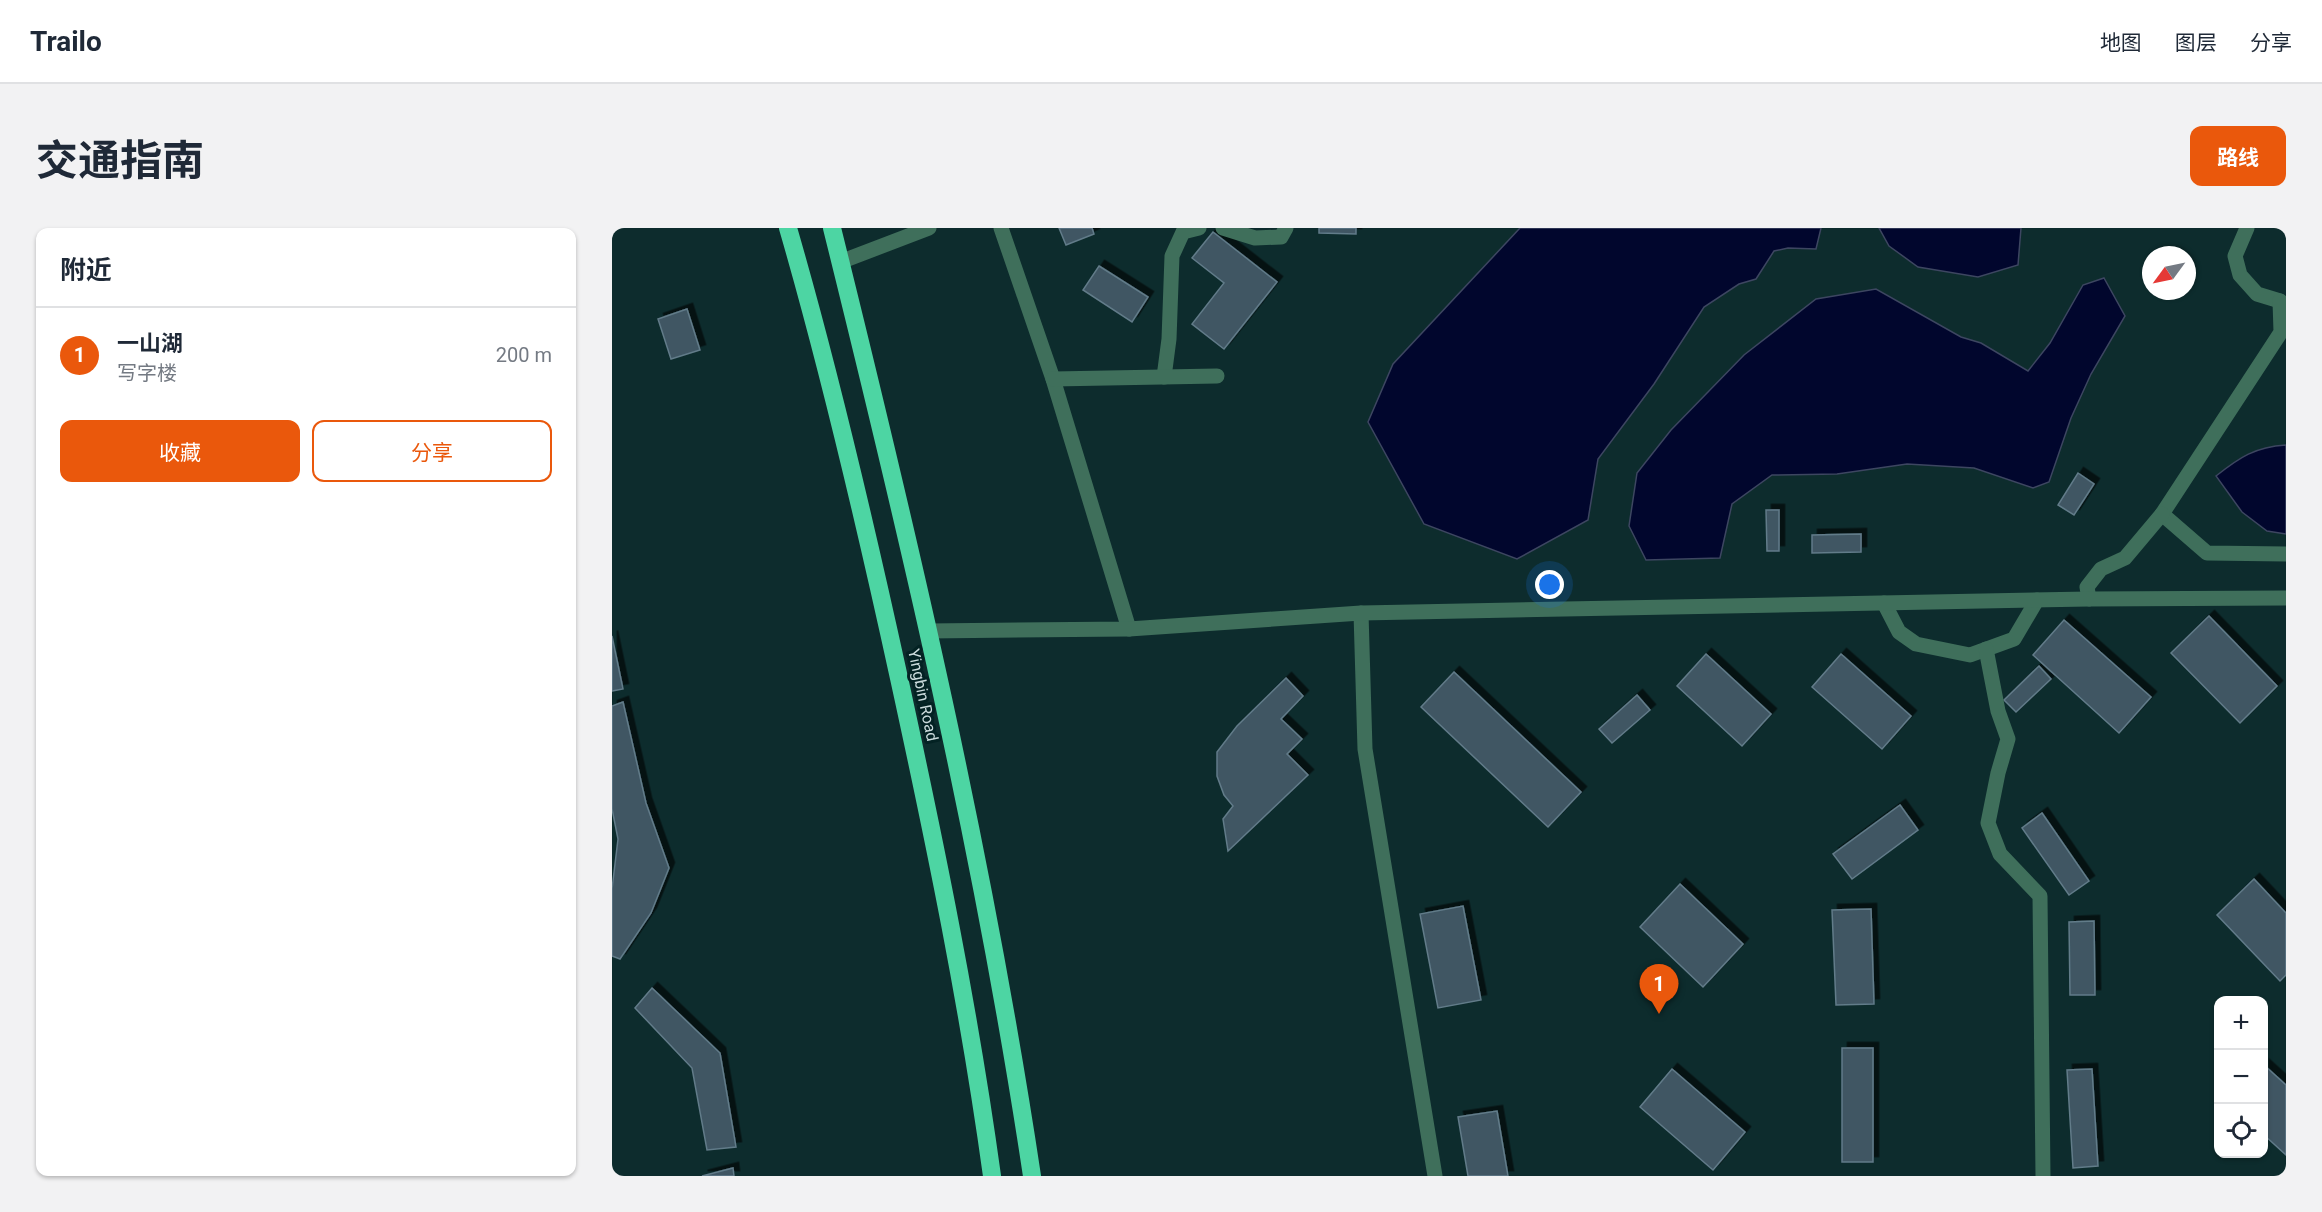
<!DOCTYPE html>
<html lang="zh">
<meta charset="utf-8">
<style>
:root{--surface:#fff;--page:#f2f2f3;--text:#1f2937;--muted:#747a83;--line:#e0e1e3;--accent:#ea580c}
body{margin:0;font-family:Roboto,"Noto Sans SC",sans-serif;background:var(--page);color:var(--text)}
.controls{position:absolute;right:18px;bottom:18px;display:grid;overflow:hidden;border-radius:12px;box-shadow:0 2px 4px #0004}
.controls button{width:54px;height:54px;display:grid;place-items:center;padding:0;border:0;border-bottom:2px solid var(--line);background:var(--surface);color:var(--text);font:30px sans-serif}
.compass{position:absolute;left:1530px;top:18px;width:54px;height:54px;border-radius:50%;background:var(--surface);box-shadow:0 2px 4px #0004;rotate:237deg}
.you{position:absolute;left:938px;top:357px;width:21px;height:21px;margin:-15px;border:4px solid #fff;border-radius:50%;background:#1a73e8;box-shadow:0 0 0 9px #1a73e833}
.badge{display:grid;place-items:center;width:39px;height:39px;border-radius:50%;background:var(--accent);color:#fff;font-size:20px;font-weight:700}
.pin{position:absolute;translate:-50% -50px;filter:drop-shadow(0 2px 3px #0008)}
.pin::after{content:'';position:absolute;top:32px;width:21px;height:18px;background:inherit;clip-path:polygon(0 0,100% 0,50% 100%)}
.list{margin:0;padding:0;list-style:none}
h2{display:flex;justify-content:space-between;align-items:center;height:78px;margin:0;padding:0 24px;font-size:26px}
h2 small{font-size:20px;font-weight:400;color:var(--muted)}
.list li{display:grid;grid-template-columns:39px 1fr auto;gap:18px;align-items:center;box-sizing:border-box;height:96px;padding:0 24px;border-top:2px solid var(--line)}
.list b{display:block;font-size:22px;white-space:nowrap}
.list p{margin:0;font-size:20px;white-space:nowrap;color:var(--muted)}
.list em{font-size:20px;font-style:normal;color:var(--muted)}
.actions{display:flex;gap:12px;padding:18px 24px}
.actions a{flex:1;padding:14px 0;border:2px solid var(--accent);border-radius:12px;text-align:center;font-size:21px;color:var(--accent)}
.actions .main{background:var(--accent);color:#fff}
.icon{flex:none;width:33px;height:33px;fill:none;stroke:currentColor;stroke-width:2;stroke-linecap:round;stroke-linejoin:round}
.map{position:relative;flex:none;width:1674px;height:948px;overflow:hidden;border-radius:12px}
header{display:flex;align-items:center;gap:36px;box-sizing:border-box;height:84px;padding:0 30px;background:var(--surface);border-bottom:2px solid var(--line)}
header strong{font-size:28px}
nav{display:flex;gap:33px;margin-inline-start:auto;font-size:21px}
.intro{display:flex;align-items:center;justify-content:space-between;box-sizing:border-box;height:144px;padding:0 36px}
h1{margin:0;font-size:42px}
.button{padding:15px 27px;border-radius:12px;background:var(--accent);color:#fff;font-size:21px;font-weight:700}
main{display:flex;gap:36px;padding:0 36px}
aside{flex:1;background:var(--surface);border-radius:12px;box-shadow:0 2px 4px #0004}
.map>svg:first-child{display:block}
</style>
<header>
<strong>Trailo</strong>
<nav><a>地图</a><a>图层</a><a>分享</a></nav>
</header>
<div class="intro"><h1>交通指南</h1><a class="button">路线</a></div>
<main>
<aside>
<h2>附近<small></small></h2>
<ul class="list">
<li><span class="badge">1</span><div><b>一山湖</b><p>写字楼</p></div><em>200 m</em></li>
</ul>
<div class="actions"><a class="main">收藏</a><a>分享</a></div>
</aside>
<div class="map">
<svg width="1674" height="948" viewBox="0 0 1674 948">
<defs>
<filter id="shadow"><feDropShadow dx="5.5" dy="-5.5" stdDeviation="0" flood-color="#0009"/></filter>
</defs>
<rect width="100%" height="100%" fill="#0d2c2d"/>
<g fill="#01062d" stroke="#3d4661" stroke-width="1.5">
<polygon points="908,0 1209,0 1204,21 1176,20 1162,23 1144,51 1127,56 1092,79 1042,156 986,231 976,292 905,331 812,296 756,194 781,136"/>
<polygon points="1267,0 1409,0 1406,37 1366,49 1306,39 1277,18"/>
<polygon points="1492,50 1513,88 1479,146 1459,190 1437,254 1421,260 1362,240 1295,236 1225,246 1160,247 1120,276 1108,330 1034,332 1017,298 1025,245 1059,202 1132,127 1204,71 1264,61 1349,109 1369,115 1416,143 1438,115 1471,57"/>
<path d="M1674,217V306L1655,303L1630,284L1604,248C1628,229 1643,219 1674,217Z"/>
</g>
<g fill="#3f5764" stroke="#627b89" stroke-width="1.5" filter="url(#shadow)">
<polygon points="447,0 480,0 482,6 454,17"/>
<polygon points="707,0 744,0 744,6 707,5"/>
<polygon points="601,4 665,54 612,121 580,96 612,55 580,30"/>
<polygon points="487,38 536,69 520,94 471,62"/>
<polygon points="75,81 88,122 59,131 46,91"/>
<polygon points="1466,245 1482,256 1462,287 1446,277"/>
<polygon points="1154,282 1167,282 1167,323 1155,323"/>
<polygon points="1249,306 1249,324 1200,325 1200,307"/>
<polygon points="1597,388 1665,458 1628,495 1559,425"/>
<polygon points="1452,392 1539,469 1507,505 1421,427"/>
<polygon points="0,408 11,461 0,463"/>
<polygon points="1094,426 1159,486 1130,518 1065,458"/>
<polygon points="1229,426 1299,488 1270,521 1200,459"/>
<polygon points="1427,438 1439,451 1404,484 1392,472"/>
<polygon points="842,444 969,564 936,599 809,479"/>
<polygon points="674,450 691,468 669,491 690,511 675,526 696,547 616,623 611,591 621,578 612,567 605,548 605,524 625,498"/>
<polygon points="1025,467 1038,482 1000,515 987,501"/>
<polygon points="11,474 34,575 57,640 39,685 8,731 0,728 0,661 6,611 0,581 0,478"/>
<polygon points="1288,577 1306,602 1240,651 1221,626"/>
<polygon points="1430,585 1477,653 1457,667 1410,600"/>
<polygon points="1642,651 1674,685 1674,747 1668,753 1605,687"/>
<polygon points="1068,656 1131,716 1091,759 1028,699"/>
<polygon points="851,678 869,772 826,780 808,686"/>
<polygon points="1259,681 1262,776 1224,777 1220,682"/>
<polygon points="1482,693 1483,767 1458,767 1457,694"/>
<polygon points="40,760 108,825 124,919 95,922 80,840 23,780"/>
<rect x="1230" y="820" width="31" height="114"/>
<polygon points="1652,837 1674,857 1674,927 1652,907"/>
<polygon points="1060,841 1133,904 1101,942 1028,879"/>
<polygon points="1480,841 1486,938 1461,940 1455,842"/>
<polygon points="885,883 896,948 856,948 846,889"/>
<polygon points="121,940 122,948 90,948"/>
</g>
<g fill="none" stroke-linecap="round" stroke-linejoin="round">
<g stroke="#3f6f5b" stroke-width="15">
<polyline points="389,0 441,151 517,401"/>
<polyline points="611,0 643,10 669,9 674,0"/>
<polyline points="1635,0 1623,28 1628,47 1645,66 1668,73"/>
<polyline points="228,34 317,0"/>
<polyline points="1668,73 1669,104 1550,286 1595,325 1674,326"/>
<polyline points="552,149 557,111 560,28 571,4 587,0"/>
<polyline points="441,151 605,148"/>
<polyline points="1477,371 1475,359 1489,341 1513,330 1550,286"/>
<polyline points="1272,375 1287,404 1304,416 1358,427 1402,411 1425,372"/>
<polyline points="749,385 753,521 823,948"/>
<polyline points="316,403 517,401 749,385 1477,371 1674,370"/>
<polyline points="1374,421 1386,483 1396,511 1386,545 1376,595 1388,626 1428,668 1431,948"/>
</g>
<g stroke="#4dd5a3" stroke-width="18">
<path d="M176,0C219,148 254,299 287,450C323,615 357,780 380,948"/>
<path d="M220,0C298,314 372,628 420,948"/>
</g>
</g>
<g text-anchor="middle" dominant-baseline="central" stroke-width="6" stroke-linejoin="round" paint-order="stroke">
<g font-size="16" fill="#cadadb" stroke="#032223">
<text transform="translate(311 467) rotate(78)">Yingbin Road</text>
</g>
</g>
</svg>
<div class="controls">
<button>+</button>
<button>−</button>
<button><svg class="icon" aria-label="locate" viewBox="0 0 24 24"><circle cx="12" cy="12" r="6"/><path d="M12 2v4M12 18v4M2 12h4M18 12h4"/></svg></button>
</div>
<svg class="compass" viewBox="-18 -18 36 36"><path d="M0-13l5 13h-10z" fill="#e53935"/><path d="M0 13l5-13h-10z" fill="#747a83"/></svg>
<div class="you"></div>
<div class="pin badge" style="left:1047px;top:786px">1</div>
</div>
</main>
